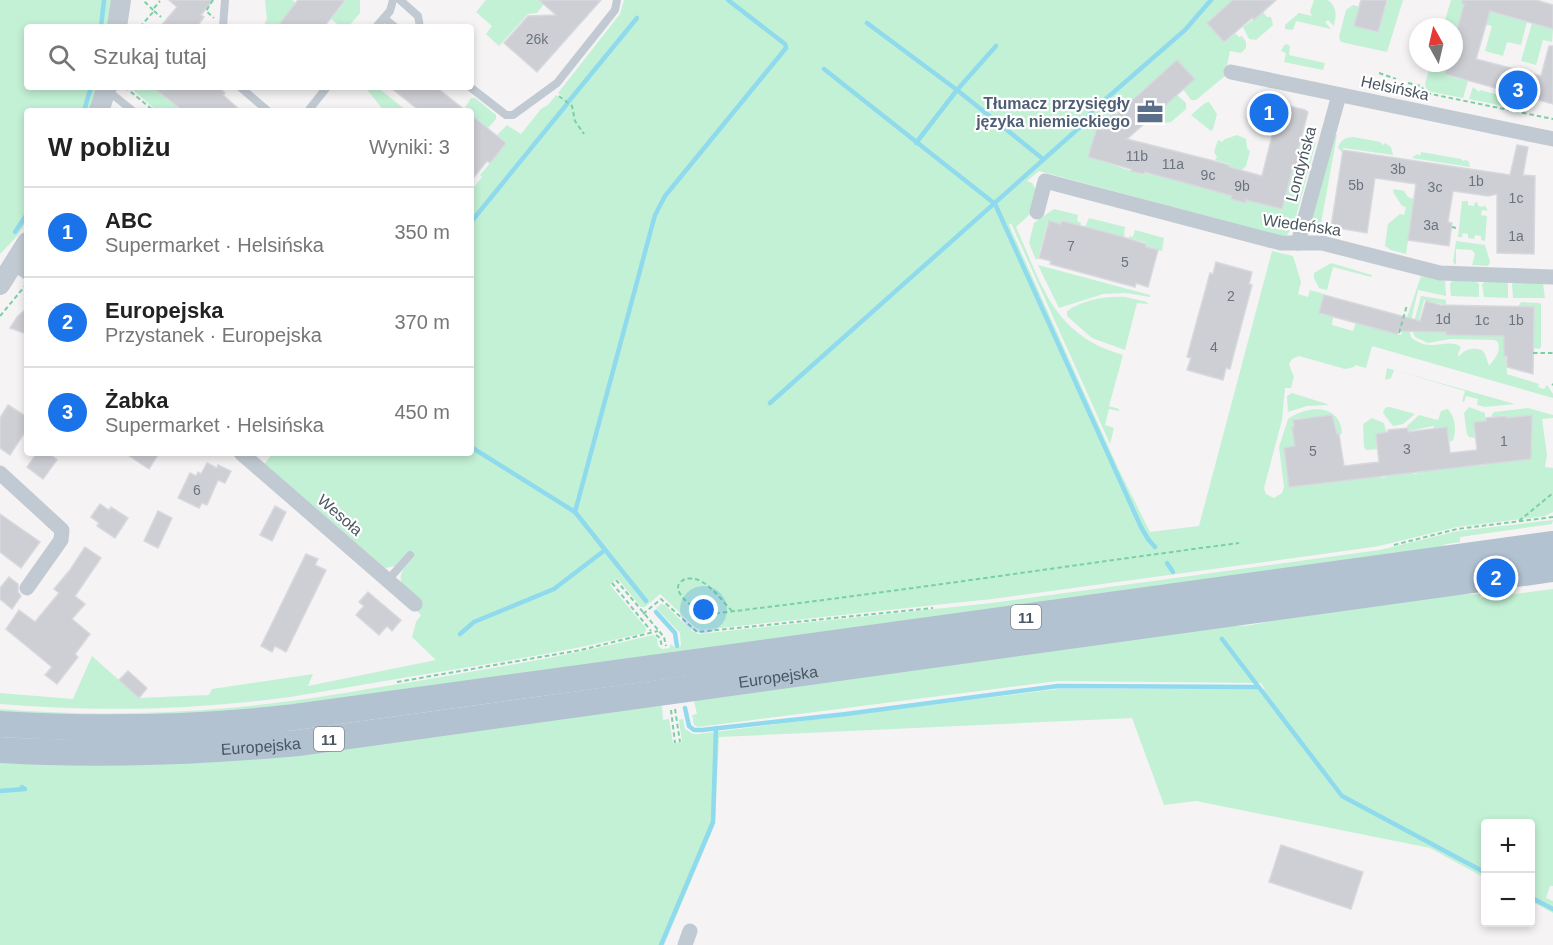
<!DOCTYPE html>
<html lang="pl">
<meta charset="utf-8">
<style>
:root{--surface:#fff;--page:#f6f6f6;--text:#222;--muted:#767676;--line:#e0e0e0;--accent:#1a73e8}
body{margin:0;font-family:Arial,sans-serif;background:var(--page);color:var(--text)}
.controls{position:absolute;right:18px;bottom:18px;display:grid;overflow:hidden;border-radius:6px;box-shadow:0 3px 9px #0003}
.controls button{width:54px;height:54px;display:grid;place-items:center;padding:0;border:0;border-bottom:2px solid var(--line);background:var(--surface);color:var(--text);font:30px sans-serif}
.compass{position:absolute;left:1409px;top:18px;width:54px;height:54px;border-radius:50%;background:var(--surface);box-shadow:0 3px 9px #0003;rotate:352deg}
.you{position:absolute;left:704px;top:610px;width:21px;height:21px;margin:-15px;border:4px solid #fff;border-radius:50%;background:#1a73e8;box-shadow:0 0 0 9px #1a73e833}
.badge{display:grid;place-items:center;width:39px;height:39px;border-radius:50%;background:var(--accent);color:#fff;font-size:20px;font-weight:700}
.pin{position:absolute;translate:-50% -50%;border:3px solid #fff;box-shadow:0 2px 6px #0006}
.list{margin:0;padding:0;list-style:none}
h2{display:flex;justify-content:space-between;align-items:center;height:78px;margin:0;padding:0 24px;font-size:26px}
h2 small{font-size:20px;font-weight:400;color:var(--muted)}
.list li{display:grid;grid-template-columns:39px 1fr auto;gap:18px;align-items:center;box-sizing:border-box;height:90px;padding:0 24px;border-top:2px solid var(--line)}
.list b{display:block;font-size:22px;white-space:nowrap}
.list p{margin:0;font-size:20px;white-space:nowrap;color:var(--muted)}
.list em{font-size:20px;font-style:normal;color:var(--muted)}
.icon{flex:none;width:33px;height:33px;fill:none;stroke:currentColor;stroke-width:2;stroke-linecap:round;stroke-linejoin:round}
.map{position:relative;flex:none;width:1553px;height:945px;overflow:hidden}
.search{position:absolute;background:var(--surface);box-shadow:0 3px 9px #0003;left:24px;top:24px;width:450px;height:66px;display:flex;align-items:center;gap:15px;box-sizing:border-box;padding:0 21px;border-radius:6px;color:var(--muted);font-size:22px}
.panel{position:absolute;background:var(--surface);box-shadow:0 3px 9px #0003;left:24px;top:108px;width:450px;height:348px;border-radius:6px}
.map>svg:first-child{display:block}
</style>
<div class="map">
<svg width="1553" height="945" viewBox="0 0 1553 945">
<rect width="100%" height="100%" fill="#f5f3f3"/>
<g fill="#c3f1d5" fill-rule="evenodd">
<polygon points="0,0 113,0 110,27 27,27 27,87 99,87 91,111 27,111 27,221 17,236 0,254"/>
<polygon points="265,0 292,0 302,8 291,9 277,27 263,27 267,19"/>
<polygon points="346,0 360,0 360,13 348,27 341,27 331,19"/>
<polygon points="486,0 539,0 544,4 537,13 528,14 499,46 486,34 492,26 476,12"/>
<path d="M624,0H1233L1207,22L1224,43L1235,33L1239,37L1242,36L1246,42V48L1241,53L1230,51L1225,76L1196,100H1191L1183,89L1195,78L1177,60L1116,114L1114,113L1105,121L1103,129L1097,128L1088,157L1144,175L1145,173L1153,175L1154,172L1165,175L1164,178L1178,181L1179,179L1196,183L1195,186L1209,190L1210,187L1220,190V193L1232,196L1231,199L1245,203L1246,200L1255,202L1256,201L1282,210L1293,168H1296L1300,155L1297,154L1301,142L1309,144L1310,141L1316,142L1294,224L1287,235L1280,236L1039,171L1027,181L1032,183L1036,190L1031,213L1016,227C1043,287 1053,335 1123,355L1109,406L1119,409V411L1109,409L1105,425L1114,428L1110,444L1011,223L1009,225L1118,468L1150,532L1199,526L1272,251L1293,256L1301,282L1298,294L1308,297L1310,290L1324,294L1319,314L1333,317L1332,325L1353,331L1356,323L1401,335L1421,276L1445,281L1446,296L1418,290L1409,329L1411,337C1430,354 1449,337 1461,347L1458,354L1459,357C1464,349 1472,347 1482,350L1485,354L1489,366C1495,358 1501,352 1498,342L1494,340L1450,339L1428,343L1415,337L1412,330L1421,296L1446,300V305L1424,300L1416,331L1445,332L1446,336H1456L1457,332L1475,333V336H1486V333H1506L1503,356L1506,357L1507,374L1539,384L1538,387L1544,389L1547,385L1553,394V398L1372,346L1366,368L1355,365L1354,367L1345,369L1299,356L1292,359L1289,364L1294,377L1291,388H1285L1282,420L1264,488L1266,494L1274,498L1282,493L1284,487L1279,447L1288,419C1307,405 1341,403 1342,434H1335L1334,429L1336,428L1332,415L1293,419L1294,426L1292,427L1293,433H1295L1296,446L1284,448L1289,487L1380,475L1381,478L1387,477V475L1406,474V473L1413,472L1414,474L1419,473V471L1479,464V466L1485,465V463L1504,462V460L1517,461V459H1530L1507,420L1506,415L1492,417V414L1494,412L1528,408L1553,415V418L1542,419L1547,455L1545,467L1553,468V512L1545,516L1457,527L1379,546L1330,553L992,599L701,630L696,628L660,594L645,607H641L617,578L610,585L646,628V631L644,633C570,651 495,663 420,675C377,682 334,690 290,697C194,710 96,712 0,704V693L73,699L92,656L139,698L209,695L212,689L313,674L308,686L436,660L412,637L416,622L421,615C413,608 396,583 402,572C404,567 411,561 414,557L408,551L395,566L385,568L264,464L273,453H471V191L482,177L480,175L507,143L497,135L507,125L521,134L541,109L548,105L556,95L562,99L563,97L558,93L620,14Z"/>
<path d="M1314,0H1328C1338,8 1336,16 1334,26L1328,20L1325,22L1331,29L1296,21L1293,30L1285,29V25L1299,13L1312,16L1310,12Z"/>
<polygon points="1388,0 1403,0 1387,52 1341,42 1339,37 1346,10 1353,5 1360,7 1354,26 1378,33"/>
<polygon points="1451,0 1465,0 1454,41 1454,27 1443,27"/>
<polygon points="1488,11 1527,22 1521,45 1507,42 1503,56 1485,51 1492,26 1484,24"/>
<polygon points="1263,12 1267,17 1271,17 1273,25 1256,40 1249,39 1243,27"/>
<polygon points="1532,23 1553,29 1552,42 1543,40 1536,65 1521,61"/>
<polygon points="1288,44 1290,47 1289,55 1325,63 1323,70 1284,62 1286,53 1281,51 1284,45"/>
<polygon points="1431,63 1448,63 1445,75 1468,81 1463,98 1427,91 1425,84"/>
<polygon points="130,87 152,87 182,111 157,111"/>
<polygon points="365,87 377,87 407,111 384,111"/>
<polygon points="1473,87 1479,92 1480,90 1521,101 1520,103 1529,103 1527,111 1469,99"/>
<polygon points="1177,95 1186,103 1186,109 1171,122 1164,123 1158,112"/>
<polygon points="471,98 475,98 496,115 496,119 488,128 471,115 471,111 464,109"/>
<polygon points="1209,102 1217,114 1213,129 1211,131 1191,115 1205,103"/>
<polygon points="1333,133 1337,135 1320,229 1318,231 1309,228"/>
<polygon points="1237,135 1246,139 1247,148 1250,151 1246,166 1242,170 1230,167 1230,164 1215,160 1217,157 1214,152 1218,140 1222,142 1225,139"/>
<path d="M1354,137L1380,142L1383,145L1385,143L1391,147L1393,155L1343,148L1342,152L1338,148C1340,140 1346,137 1354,137Z"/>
<polygon points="1421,152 1461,159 1463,161 1466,160 1469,162 1470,167 1412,158 1417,154 1420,156"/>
<polygon points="1394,189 1404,191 1408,197 1414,199 1406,254 1391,250 1385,246 1388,224 1400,214 1404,215 1406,207 1402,206 1393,192"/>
<polygon points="1462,201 1468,201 1468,205 1474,206 1475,202 1478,203 1478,206 1484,207 1484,204 1488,211 1482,210 1481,215 1487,216 1485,241 1481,240 1481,236 1475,235 1474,239 1468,238 1468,234 1463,233 1462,237 1458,237"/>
<polygon points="1054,209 1078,215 1077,221 1081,223 1080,226 1062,220 1060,224 1048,221 1038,258 1036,260 1029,243 1034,223"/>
<polygon points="1089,218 1125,227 1124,237 1085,227"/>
<polygon points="1135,230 1164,238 1162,251 1146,247 1147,243 1129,238 1129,236 1133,237"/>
<polygon points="1456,241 1485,245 1490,262 1488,266 1472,265 1475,254 1472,250 1456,249 1456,265 1453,262"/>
<polygon points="1331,263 1372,275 1371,277 1333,267 1327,290 1319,288 1314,278 1314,273"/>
<polygon points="1038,265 1150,295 1150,297 1126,293 1103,294 1059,308"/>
<polygon points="1452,281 1475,281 1479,284 1479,297 1451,296 1450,284"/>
<polygon points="1485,282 1506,282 1508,284 1508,298 1484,297 1482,284"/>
<polygon points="1514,282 1543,284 1545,298 1513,298 1512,284"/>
<path d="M1125,297L1147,302L1148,304L1137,303L1125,350L1092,338L1067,316V311C1083,300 1106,296 1125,297Z"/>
<polygon points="1521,302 1539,303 1541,304 1541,347 1539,349 1533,348 1534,307 1518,307"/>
<polygon points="1387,368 1515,404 1485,407 1477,405 1478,399 1466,396 1464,402 1462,401 1465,391 1394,370 1391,378 1385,380"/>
<polygon points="1292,393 1327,404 1328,405 1307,406 1288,412 1287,396"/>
<polygon points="1388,407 1390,407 1415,414 1403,424 1393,426 1383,413 1385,408"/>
<polygon points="1469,407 1485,413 1485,423 1474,422 1475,438 1469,437 1467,434 1464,413"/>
<path d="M1447,409C1455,414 1457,432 1453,440L1450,442L1447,427L1434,428L1433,426L1409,431L1407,426L1419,415L1438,420L1441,411Z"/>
<polygon points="1372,418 1384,423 1387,435 1376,434 1377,449 1366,450 1364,447 1363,424"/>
<path d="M1553,520L1552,524L1460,537V542L1447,544L1420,554L237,715L0,716V709C97,717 195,714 291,701C331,696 372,688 412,682C494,668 573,655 653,635L657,638L658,646L662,649L669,648L671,644L674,647L681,646L680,633L656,608L661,604L665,605L692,631L699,634L992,603L1380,550L1458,531Z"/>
<path d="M1553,589V886H1550L1546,898L1553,901V913L1531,901L1530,824H1486L1485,878L1430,848L1196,801L1164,805L1132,718L719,737L715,824L664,945H0V757L92,761L1217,624C1241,628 1260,626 1281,616L1424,595L1480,594L1481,598ZM1058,681L1261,683L1265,689H1058L699,734H693L685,729L683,719L679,720L682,742L673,743L669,719L663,720L662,705L694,701L697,714L692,715L694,725L698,727Z"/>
</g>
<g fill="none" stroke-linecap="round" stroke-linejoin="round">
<g stroke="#90daee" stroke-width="4.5">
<polyline points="867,23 957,90 1043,159"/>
<polyline points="101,27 104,0"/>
<polyline points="824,69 995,204 1141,527 1148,539 1155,547"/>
<polyline points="569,101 637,18"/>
<polyline points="84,111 91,87"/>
<polyline points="916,143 957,90 996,46"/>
<polyline points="471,222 567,104"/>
<polyline points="15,232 27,214"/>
<polyline points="770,403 1080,127 1092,111 1185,30 1211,0"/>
<polyline points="471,447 575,512 646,601"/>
<polyline points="575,512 655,215 665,196 786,48 785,44 728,0"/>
<polyline points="1167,563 1173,572"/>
<polyline points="656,612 675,633 677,646"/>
<polyline points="460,634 474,622 554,589 605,550"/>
<polyline points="1222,639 1342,796 1486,873"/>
<polyline points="685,708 689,726 694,730 702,730 846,714 1058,686 1258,687"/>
<polyline points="0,791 25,789 22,787"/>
<polyline points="1530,897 1553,909"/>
<polyline points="661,945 713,822 716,728"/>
</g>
</g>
<g fill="#cdcfd5" stroke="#d7d9de" stroke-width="1.5">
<polygon points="169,0 213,0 201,15 204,17 197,27 160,27 177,7"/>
<polygon points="298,0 345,0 324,27 277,27"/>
<polygon points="539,0 601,0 537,72 504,43 528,16 556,15"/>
<polygon points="1233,0 1276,0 1254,20 1252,18 1224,42 1207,23"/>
<polygon points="1361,0 1387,0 1378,32 1354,26"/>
<polygon points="1462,0 1536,0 1553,5 1553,29 1490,11 1476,59 1541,76 1549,46 1553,46 1553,104 1445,74 1448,63 1454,63 1454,42 1464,4 1462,3"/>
<polygon points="1177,60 1195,79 1127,139 1214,161 1229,165 1229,167 1262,176 1275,124 1251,117 1273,102 1305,110 1308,112 1297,154 1300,155 1296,169 1293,168 1282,209 1246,200 1246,203 1231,199 1232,196 1222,193 1145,172 1144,174 1131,171 1131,169 1088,157 1097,128 1103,130 1106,121 1114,113 1116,115"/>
<polygon points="153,87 218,87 225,93 223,95 241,111 183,111"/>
<polygon points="390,87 436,87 466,111 420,111"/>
<polygon points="471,115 506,143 490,163 487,161 471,181"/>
<polygon points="1517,145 1528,147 1523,175 1535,176 1534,254 1497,253 1497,194 1488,196 1453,191 1448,222 1452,223 1449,246 1408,240 1416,184 1375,178 1367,233 1331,227 1343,150 1510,175"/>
<polygon points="1049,221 1061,224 1062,221 1120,236 1146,244 1146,247 1158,250 1148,287 1136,283 1135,287 1061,267 1050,264 1051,261 1039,258"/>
<polygon points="1216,262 1252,272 1249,284 1252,285 1233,357 1230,369 1226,368 1223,380 1187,370 1191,358 1187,357 1210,273 1213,274"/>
<polygon points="1324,295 1420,321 1426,301 1440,305 1534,307 1533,374 1507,367 1507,356 1504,356 1504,336 1446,335 1446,332 1398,331 1397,334 1319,313"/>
<polygon points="27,308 27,334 10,328 17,317"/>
<polygon points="8,405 27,417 27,429 10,455 0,448 0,418"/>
<polygon points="1332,415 1337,434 1339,434 1344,466 1379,462 1376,434 1388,432 1388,430 1408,428 1408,432 1447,427 1450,453 1477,450 1474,422 1486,421 1486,418 1506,416 1507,418 1532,415 1531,459 1289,487 1284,448 1295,446 1292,427 1294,427 1293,420"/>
<polygon points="37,453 48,453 57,460 43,479 27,467"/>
<polygon points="125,453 159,453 149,469"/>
<polygon points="207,463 217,468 218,465 231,471 225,483 218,480 207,505 202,503 199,508 178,498 190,473 196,476 198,472 201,474"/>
<polygon points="100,504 109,510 111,507 128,518 115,538 97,526 99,523 91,517"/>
<polygon points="275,506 286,512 272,541 260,535"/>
<polygon points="158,511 172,518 158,548 144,541"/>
<polygon points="0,514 40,542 21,568 0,552"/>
<polygon points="85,547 101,558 75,596 85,604 72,619 90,634 75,654 78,657 57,684 45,675 52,667 6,629 19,610 35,622 59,593 54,589 70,570"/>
<polygon points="306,554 318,559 315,565 326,570 286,652 275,646 272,652 261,646"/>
<polygon points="9,577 18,584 18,592 21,596 12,609 0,599 0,588"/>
<polygon points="368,592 401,620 392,631 387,626 379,635 356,615 364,606 359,602"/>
<polygon points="128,671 147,688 139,698 119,680"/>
<polygon points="1281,845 1363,872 1351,909 1269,882"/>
</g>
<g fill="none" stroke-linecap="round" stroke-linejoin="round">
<g stroke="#7ad0a6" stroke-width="2" stroke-dasharray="4.5 3" stroke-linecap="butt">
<polyline points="213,0 206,11 214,18"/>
<polyline points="154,8 160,1"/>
<polyline points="154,11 161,17"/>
<polyline points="140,27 154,11 143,0"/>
<polyline points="1379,73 1396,79"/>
<polyline points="1408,83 1421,86 1426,93 1553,119"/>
<polyline points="125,87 154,111"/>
<polyline points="559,96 572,106 575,121 584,134"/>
<polyline points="1452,227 1456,228"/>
<polyline points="0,316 25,286"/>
<polyline points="1399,333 1407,305"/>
<polyline points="1533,353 1553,353"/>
<polyline points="1552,385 1553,384"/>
<polyline points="1519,521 1553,493"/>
<polyline points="1394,545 1457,529 1553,517"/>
<polyline points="616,580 664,637 666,646"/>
<polyline points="612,583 651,631"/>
<path d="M732,611C722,601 709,582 695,579C691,578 685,578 682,581C668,590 694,609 703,612C712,615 726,612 735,611C903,591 1071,565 1239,543"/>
<polyline points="643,614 661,599 697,632 933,608"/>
<polyline points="656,635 660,638 662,647"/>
<polyline points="397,682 581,650 658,631"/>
<polyline points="675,709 680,742"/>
<polyline points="671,710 675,743"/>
</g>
<g stroke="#c1cad2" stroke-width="8">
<polyline points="400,0 418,16 420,27"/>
<polyline points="384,18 395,27"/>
<polyline points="223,27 225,0"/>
<polyline points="376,27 390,11 393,0"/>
<polyline points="240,87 268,111"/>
<polyline points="470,87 506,115 513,115 557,83 615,10 617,0"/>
<polyline points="108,91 133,111"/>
<polyline points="308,111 327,87"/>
<polyline points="388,580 410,555"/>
</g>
<g stroke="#c1cad2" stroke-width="15">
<polyline points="1231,72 1553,139"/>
<polyline points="1037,212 1045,181 1281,243 1322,243 1440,273 1553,277"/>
<polyline points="1298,243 1339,95"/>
<polyline points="14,263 27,272"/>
<polyline points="241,453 415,604"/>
<polyline points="0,473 62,530 61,540 27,588"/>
<polyline points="685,945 690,931"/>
</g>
<g stroke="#c1cad2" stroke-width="20">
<polyline points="117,27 121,0"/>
<polyline points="99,111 107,87"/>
<polyline points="0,285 27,242"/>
</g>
<g stroke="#b3c2d1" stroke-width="26">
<path d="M0,724C98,730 198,728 295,717L1553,544"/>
<path id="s1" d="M0,750C100,756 199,752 298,743L1553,569"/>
</g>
</g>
<defs>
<g id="office-bare" transform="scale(2.07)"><path d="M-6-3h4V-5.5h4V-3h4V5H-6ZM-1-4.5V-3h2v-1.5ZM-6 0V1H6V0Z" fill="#5c6f8a" stroke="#fff" stroke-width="2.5" paint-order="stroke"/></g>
</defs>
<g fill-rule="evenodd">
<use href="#office-bare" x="1150" y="112"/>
</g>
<g text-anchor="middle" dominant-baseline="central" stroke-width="4.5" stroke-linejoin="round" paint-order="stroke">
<g font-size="14" fill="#6b747e">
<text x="537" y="39">26k</text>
<text x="1137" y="156">11b</text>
<text x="1173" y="164">11a</text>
<text x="1398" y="169">3b</text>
<text x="1208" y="175">9c</text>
<text x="1476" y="181">1b</text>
<text x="1356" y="185">5b</text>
<text x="1242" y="186">9b</text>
<text x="1435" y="187">3c</text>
<text x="1516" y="198">1c</text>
<text x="1431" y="225">3a</text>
<text x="1516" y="236">1a</text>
<text x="1071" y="246">7</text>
<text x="1125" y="262">5</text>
<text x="1231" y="296">2</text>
<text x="1443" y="319">1d</text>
<text x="1482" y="320">1c</text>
<text x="1516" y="320">1b</text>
<text x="1214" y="347">4</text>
<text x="1504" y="441">1</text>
<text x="1407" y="449">3</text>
<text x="1313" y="451">5</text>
<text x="197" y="490">6</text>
</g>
<g fill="#fff" stroke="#808990" stroke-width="1.5">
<rect x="1011" y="605" width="30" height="24" rx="4.5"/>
<rect x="314" y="727" width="30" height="24" rx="4.5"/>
</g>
<g font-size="15" font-weight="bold" fill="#4a5661">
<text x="1026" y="617">11</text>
<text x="329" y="739">11</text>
</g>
<g font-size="16" fill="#4a5661" stroke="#fff">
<text transform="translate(1395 88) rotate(12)">Helsińska</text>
<text transform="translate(1301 164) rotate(-75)">Londyńska</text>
<text transform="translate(1302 225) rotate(8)">Wiedeńska</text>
<text transform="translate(340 515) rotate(41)">Wesoła</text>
<text stroke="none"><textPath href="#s1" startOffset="783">Europejska</textPath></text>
<text stroke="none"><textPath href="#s1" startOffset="261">Europejska</textPath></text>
</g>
<g font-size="16" font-weight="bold" fill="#4e5e75" stroke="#fff" text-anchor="end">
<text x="1130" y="103">Tłumacz przysięgły<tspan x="1130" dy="18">języka niemieckiego</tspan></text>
</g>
</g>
</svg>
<div class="controls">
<button>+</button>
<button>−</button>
</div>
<svg class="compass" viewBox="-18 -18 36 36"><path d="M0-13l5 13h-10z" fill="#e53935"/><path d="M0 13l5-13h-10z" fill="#767676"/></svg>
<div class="you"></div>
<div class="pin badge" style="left:1269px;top:113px">1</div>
<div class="pin badge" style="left:1496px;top:578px">2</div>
<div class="pin badge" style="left:1518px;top:90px">3</div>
<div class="search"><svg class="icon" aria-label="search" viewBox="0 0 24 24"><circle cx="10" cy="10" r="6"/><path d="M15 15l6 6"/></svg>Szukaj tutaj</div>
<section class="panel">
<h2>W pobliżu<small>Wyniki: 3</small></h2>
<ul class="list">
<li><span class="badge">1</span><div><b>ABC</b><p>Supermarket · Helsińska</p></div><em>350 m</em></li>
<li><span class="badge">2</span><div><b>Europejska</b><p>Przystanek · Europejska</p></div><em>370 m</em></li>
<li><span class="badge">3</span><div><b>Żabka</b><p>Supermarket · Helsińska</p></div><em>450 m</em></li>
</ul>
</section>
</div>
